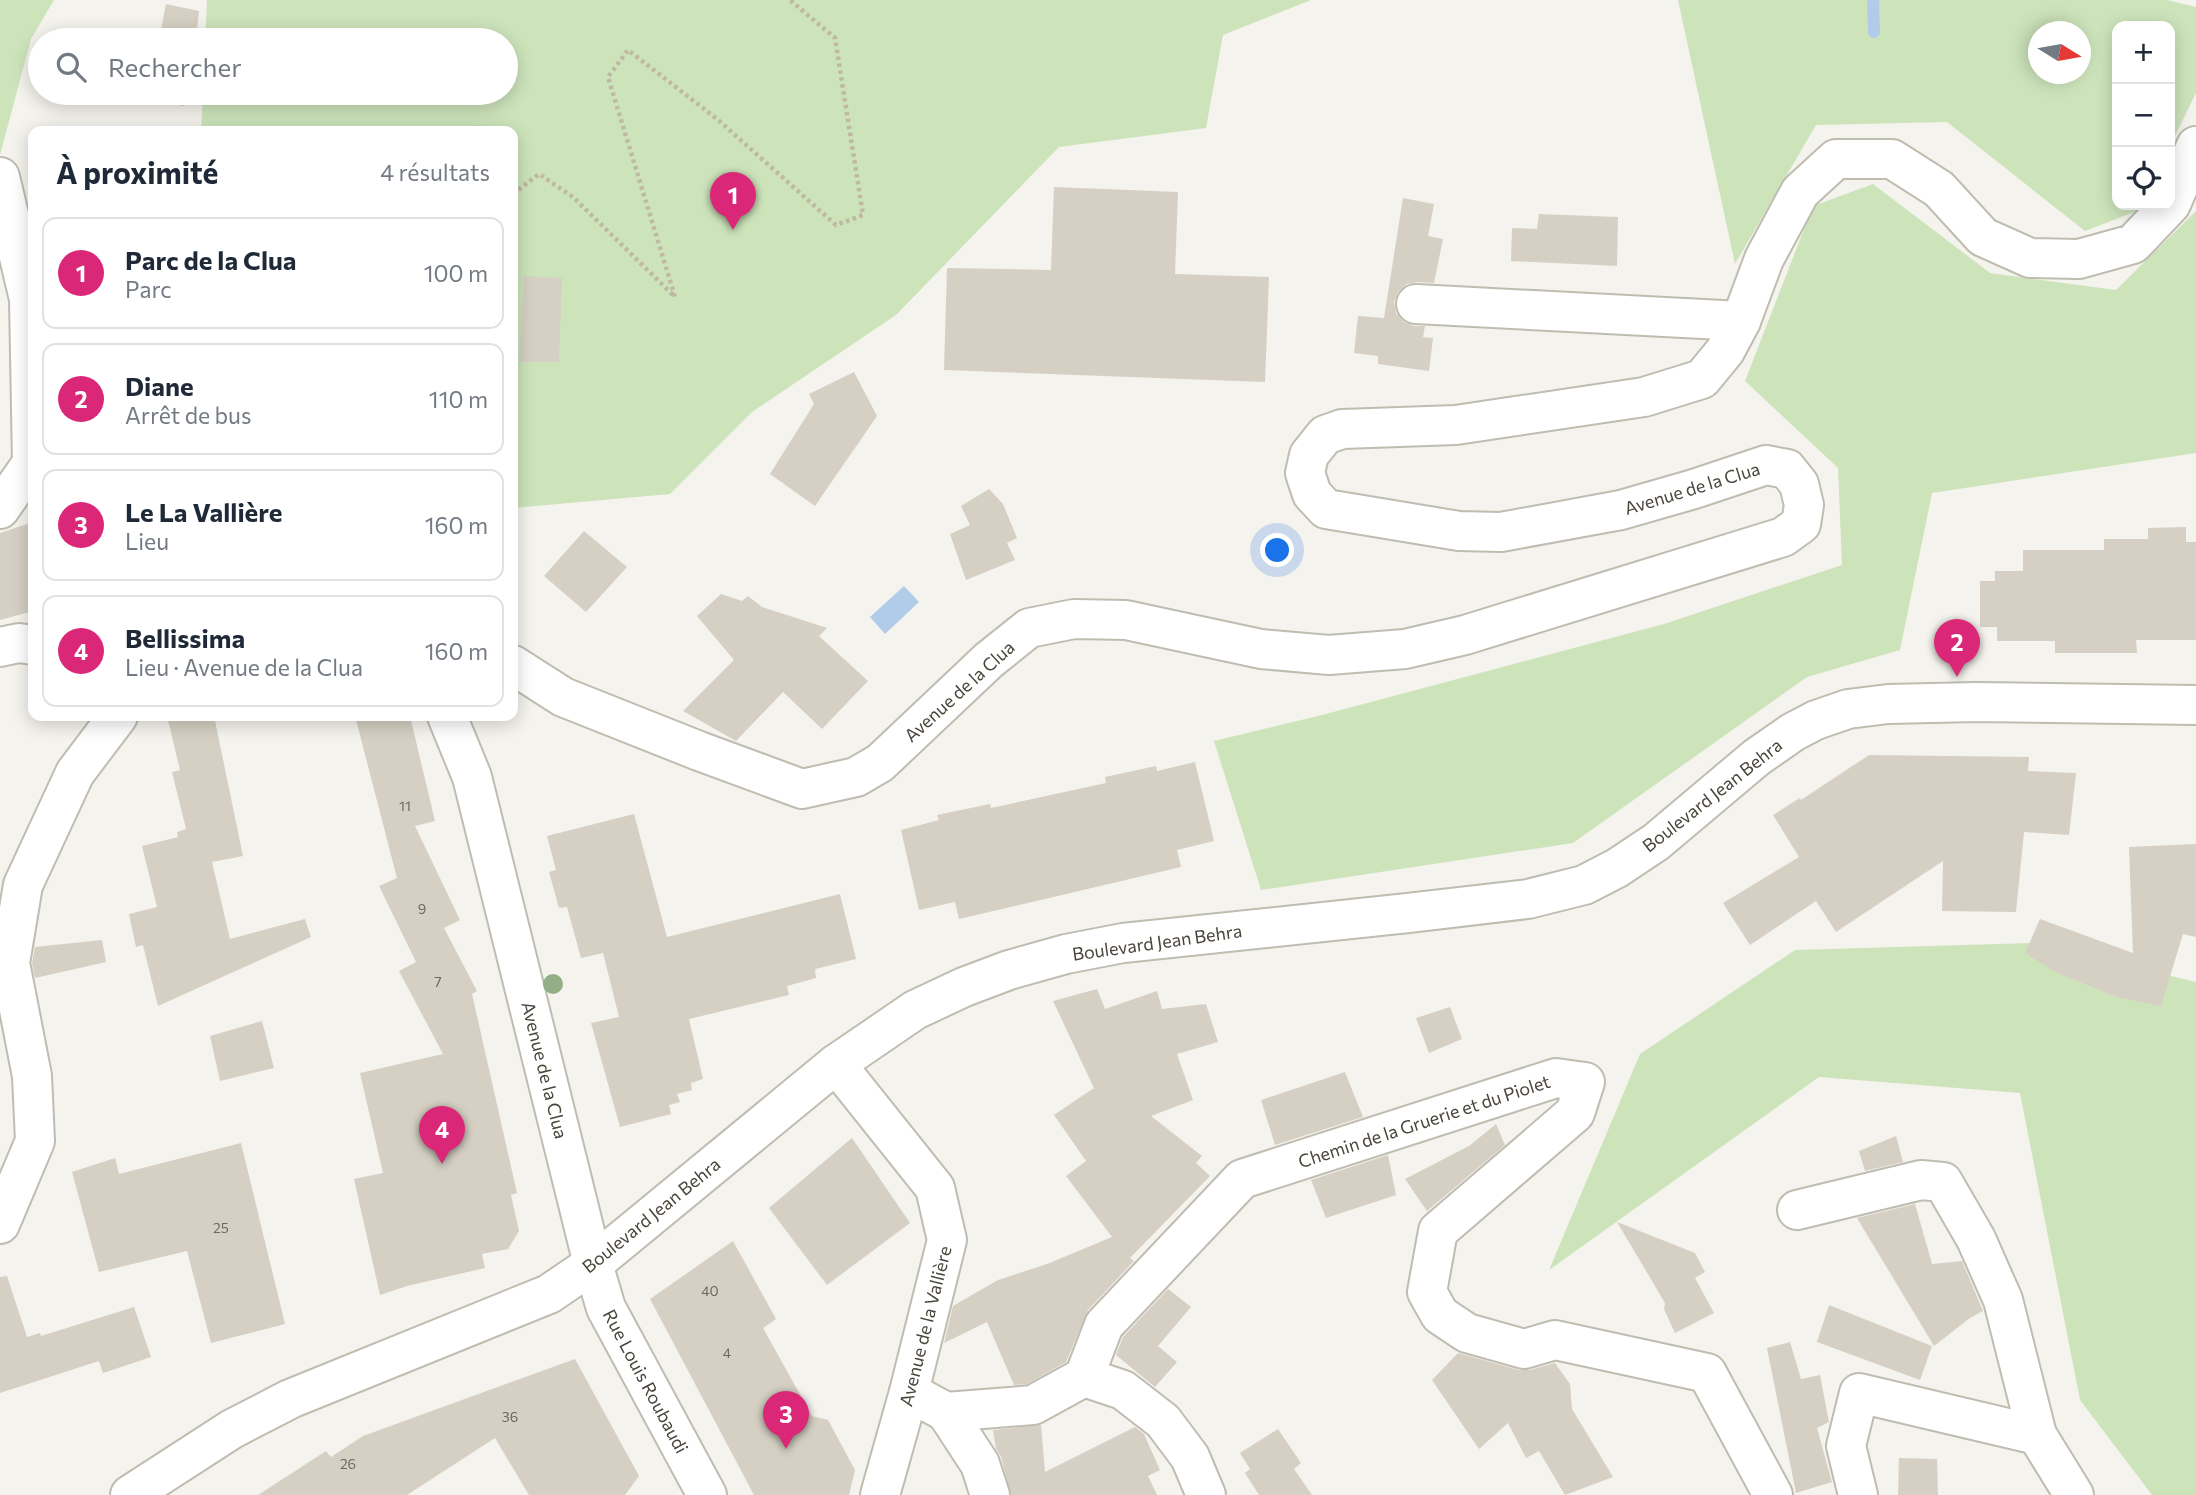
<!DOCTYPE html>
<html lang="fr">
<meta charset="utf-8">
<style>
:root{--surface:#fff;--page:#f6f6f7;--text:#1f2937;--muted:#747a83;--line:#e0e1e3;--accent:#db2777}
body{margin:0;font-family:Commissioner,sans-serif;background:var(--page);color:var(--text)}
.controls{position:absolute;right:21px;top:21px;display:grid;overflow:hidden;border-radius:14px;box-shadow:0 4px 18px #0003}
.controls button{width:63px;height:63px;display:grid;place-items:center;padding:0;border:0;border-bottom:2px solid var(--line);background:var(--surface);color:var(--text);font:35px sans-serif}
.compass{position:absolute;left:2028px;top:21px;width:63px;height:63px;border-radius:50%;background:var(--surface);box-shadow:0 4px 18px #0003;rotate:101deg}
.you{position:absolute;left:1278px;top:551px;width:24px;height:24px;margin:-18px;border:5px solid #fff;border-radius:50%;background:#1a73e8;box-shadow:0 0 0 10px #1a73e833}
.badge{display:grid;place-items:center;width:46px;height:46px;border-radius:50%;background:var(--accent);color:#fff;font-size:23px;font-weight:700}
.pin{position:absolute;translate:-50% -58px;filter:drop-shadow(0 2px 4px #0008)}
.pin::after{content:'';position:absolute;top:37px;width:24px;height:21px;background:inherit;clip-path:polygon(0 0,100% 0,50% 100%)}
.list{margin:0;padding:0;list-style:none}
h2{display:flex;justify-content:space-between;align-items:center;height:91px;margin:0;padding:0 28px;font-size:30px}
h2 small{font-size:23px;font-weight:400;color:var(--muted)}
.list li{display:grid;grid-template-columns:46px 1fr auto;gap:21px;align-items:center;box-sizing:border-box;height:112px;margin:0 14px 14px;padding:0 14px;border:2px solid var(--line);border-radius:14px}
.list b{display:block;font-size:26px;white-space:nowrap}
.list p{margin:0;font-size:23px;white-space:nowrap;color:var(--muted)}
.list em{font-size:23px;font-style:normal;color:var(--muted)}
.icon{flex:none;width:38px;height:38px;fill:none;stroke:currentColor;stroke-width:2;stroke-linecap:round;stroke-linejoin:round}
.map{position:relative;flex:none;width:2196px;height:1495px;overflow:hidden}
.search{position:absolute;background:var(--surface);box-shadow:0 4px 18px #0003;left:28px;top:28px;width:490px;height:77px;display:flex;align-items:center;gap:18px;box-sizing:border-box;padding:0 24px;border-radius:38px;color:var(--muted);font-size:26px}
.panel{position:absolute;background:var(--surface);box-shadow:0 4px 18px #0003;left:28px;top:126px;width:490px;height:595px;border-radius:14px}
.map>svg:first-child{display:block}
</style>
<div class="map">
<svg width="2196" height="1495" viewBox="0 0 2196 1495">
<rect width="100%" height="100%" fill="#f5f3ed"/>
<g fill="#cde4bb" fill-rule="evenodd">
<polygon points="0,0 54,0 31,39 0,155"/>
<polygon points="207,0 1311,0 1223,35 1206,128 1059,147 896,315 752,412 670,494 513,508 513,131 201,131 203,93 506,93 506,40 205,40"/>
<path d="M1678,0H2167L2196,7V93L2170,146V26H2117V205H2140L2137,211L2085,231L1947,122L1816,125L1735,264ZM2038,32H2080V74H2038Z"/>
<polygon points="1873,184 1990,273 2116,290 2196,211 2196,453 1932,493 1900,650 1807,677 1573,843 1261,890 1214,741 1322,715 1664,624 1842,565 1838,468 1745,381 1813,206"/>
<polygon points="2032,943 2196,982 2196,1495 2152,1495 2080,1400 2020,1093 1819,1077 1549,1270 1640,1054 1795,950"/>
</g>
<polygon fill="#b1cce9" points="904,586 919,602 885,634 870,617"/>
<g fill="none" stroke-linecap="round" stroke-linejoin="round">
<polyline stroke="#b1cce9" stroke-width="12" points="1873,0 1874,32"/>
</g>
<g fill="#d5d0c3">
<polygon points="166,4 199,11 196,40 159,40"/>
<polygon points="149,93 186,93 184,106 148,99"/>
<polygon points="1054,187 1178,192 1175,274 1269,277 1265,382 944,370 947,268 1051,270"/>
<polygon points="1403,198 1434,204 1428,236 1443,239 1434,283 1417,282 1407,284 1398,292 1394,302 1396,313 1404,322 1414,326 1425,326 1423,337 1433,338 1429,371 1378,364 1378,356 1354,353 1358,316 1384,318"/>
<polygon points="1539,214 1618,217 1617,266 1511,261 1512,228 1537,229"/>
<polygon points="524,276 562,278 559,362 519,362"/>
<polygon points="854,372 877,416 815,506 770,474 814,404 809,394"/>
<polygon points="989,489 1003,504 1017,538 1007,543 1015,560 966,580 950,534 970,525 961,506"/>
<polygon points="33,522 33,611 0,620 0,533"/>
<polygon points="2186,527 2186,542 2196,542 2196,640 2136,640 2137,653 2055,653 2055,641 1997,641 1997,627 1980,627 1980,581 1995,581 1995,571 2023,571 2023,550 2104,550 2104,539 2148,539 2148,528"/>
<polygon points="584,531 627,567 586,612 544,576"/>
<polygon points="721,594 742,601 748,596 762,607 827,628 819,636 868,681 822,729 783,692 736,741 683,711 734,660 697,616"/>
<polygon points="167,716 214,716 243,856 212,862 230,939 305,919 311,937 158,1006 143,945 136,947 129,914 157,907 142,846 178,837 177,832 186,829 172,772 180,770"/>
<polygon points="355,716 410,716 435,821 415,826 460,920 444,928 477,991 472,994 517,1193 511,1195 519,1231 508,1249 482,1254 485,1268 407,1286 380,1295 354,1179 383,1173 360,1073 443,1054 399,971 416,962 379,886 397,878"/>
<polygon points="1869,755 2029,757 2028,771 2076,773 2069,835 2024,832 2016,912 1942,911 1943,861 1836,932 1816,901 1750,945 1723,903 1799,857 1773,815 1800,798 1801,800"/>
<polygon points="1195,762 1214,841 1177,850 1181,867 959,919 955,902 919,910 901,830 939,820 937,815 990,804 991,808 1106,783 1105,777 1156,766 1157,771"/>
<polygon points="634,814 667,937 840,894 856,959 815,969 816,978 787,986 789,995 689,1019 703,1079 691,1083 692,1090 677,1094 680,1102 669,1105 671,1114 620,1127 591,1023 619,1017 603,953 581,958 567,907 559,908 549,872 556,870 547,836"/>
<polygon points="2196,844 2196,937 2183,934 2161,1006 2117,997 2057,973 2025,953 2040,919 2133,953 2129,847"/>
<polygon points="102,940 106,962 35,978 32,963 35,947"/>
<polygon points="1097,989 1105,1009 1157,991 1162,1009 1206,1004 1218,1042 1177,1054 1193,1100 1151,1116 1202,1156 1196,1163 1210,1176 1130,1258 1134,1261 1088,1310 1066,1362 1027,1384 1014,1385 987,1322 944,1343 953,1306 998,1280 1047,1264 1112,1237 1066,1176 1086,1161 1054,1115 1094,1088 1053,1001"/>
<polygon points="1450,1007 1462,1039 1429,1053 1416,1018"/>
<polygon points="262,1021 274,1068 220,1081 210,1036"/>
<polygon points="1345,1072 1363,1117 1275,1145 1261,1100"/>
<polygon points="1496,1124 1505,1145 1427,1211 1405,1179 1469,1146"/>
<polygon points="1896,1136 1903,1162 1865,1171 1859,1151"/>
<polygon points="852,1138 910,1223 827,1285 769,1208"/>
<polygon points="241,1143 285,1324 211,1343 187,1251 99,1272 72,1172 115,1158 119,1174"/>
<polygon points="1388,1155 1396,1195 1326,1218 1311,1180"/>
<polygon points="1915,1204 1932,1264 1962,1261 1983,1311 1970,1318 1934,1346 1857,1218"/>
<polygon points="1617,1222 1695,1253 1705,1272 1695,1278 1714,1313 1675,1333 1664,1309 1665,1303"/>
<polygon points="733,1241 776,1319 763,1328 812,1416 828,1420 855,1470 849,1495 754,1495 650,1299"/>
<polygon points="7,1276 27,1337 40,1333 41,1336 134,1307 151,1357 103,1373 99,1361 0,1393 0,1277"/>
<polygon points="1168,1289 1191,1307 1158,1346 1177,1362 1155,1387 1116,1355 1123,1337"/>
<polygon points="1829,1305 1932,1346 1920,1380 1817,1342"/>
<polygon points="1790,1342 1801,1379 1820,1375 1829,1422 1817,1428 1832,1482 1796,1493 1767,1348"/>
<polygon points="1458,1353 1519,1370 1530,1370 1555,1363 1570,1384 1572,1409 1613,1477 1565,1495 1539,1451 1526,1458 1508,1423 1479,1449 1432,1380"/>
<polygon points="575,1359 639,1476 625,1495 529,1495 495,1438 407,1495 258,1495 326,1451 331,1457 363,1436"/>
<polygon points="1041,1425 1045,1472 1135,1427 1144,1434 1160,1470 1148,1476 1157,1495 1011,1495 1001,1457 996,1449 993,1430"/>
<polygon points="1278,1429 1301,1463 1294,1469 1312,1495 1259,1495 1245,1473 1250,1469 1240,1453"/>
<polygon points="1899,1458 1937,1459 1938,1495 1898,1495"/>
</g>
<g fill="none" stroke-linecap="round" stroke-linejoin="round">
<g stroke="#bfbcb0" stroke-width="42">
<g id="minor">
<polyline points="0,177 29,299 32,463 0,509"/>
<polyline points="1416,304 1741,321"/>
<polyline points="0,647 19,643 33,645"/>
<polyline points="513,665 563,697 699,751 802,789 856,777 880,763 989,660 1029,628 1074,619 1126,620 1261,649 1329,655 1405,649 1465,635 1783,537 1801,524 1804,505 1799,484 1787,469 1766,465 1694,489 1621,510 1501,532 1459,531 1326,509 1312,494 1305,473 1309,455 1325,435 1342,429 1456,425 1644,397 1702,379 1725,351 1741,321 1764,259 1800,192 1836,159 1892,159 1939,189 1983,237 2030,258 2079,259 2133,244 2171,204 2196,146"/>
<polyline points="447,716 472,777 593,1264 606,1308 707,1495"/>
<polyline points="836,1064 935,1188 947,1240 909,1392 880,1495"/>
<polyline points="1797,1210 1921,1180 1943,1182 1976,1239 2003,1300 2037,1435"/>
<polyline points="0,1224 35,1141 32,1076 10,963 23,885 75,773 118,716"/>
<polyline points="1084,1377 1123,1390 1163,1421 1190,1457 1206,1495"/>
<polyline points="909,1392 946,1412 1033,1405 1084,1377 1104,1325 1242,1179 1556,1078 1585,1082 1575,1113 1438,1231 1427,1292 1440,1315 1467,1333 1524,1349 1555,1340 1707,1373 1773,1495"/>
<polyline points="946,1412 980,1464 990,1495"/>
<polyline points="130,1495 232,1429 290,1399 549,1294 593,1264 836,1064 915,1010 964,987 1009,970 1066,954 1123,943 1408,913 1528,899 1584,885 1617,868 1656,842 1757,757 1793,732 1816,720 1848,709 1888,704 1976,702 2196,705"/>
<polyline points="1858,1495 1846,1446 1859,1393 2037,1435 2074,1495"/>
</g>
</g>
<polyline stroke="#bfb8a3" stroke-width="4.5" stroke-dasharray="3.5 3.5" stroke-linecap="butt" points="513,194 539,174 573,197 675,297 608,77 628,50 717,119 836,225 863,215 835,38 790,0"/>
<use href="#minor" stroke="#fff" stroke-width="38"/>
</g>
<circle fill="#94ae87" cx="553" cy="984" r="10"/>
<g text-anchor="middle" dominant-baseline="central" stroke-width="6" stroke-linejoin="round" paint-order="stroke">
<g font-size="14" fill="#6c685d">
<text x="405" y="805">11</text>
<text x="422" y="908">9</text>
<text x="438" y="981">7</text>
<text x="221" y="1227">25</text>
<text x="710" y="1290">40</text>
<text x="727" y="1352">4</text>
<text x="510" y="1416">36</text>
<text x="348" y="1463">26</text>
</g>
<g font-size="18" fill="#49453b" stroke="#fff">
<text transform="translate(1692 488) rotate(-17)">Avenue de la Clua</text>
<text transform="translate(959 691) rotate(-42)">Avenue de la Clua</text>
<text transform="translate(1712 795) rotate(-38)">Boulevard Jean Behra</text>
<text transform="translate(1157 942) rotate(-8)">Boulevard Jean Behra</text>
<text transform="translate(545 1070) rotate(76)">Avenue de la Clua</text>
<text transform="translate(1424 1121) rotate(-18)">Chemin de la Gruerie et du Piolet</text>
<text transform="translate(651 1215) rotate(-39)">Boulevard Jean Behra</text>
<text transform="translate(925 1326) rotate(-76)">Avenue de la Vallière</text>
<text transform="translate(646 1381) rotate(62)">Rue Louis Roubaudi</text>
</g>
</g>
</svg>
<div class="controls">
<button>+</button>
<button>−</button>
<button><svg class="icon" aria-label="locate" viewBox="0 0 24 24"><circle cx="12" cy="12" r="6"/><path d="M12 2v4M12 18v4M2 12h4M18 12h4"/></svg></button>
</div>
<svg class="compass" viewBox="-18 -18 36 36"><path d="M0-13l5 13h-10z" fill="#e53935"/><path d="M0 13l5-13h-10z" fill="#747a83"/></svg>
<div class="you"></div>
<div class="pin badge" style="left:733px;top:230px">1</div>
<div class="pin badge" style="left:1957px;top:677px">2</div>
<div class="pin badge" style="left:786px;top:1449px">3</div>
<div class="pin badge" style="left:442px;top:1164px">4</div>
<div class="search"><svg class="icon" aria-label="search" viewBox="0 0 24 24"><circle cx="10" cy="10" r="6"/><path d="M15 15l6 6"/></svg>Rechercher</div>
<section class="panel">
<h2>À proximité<small>4 résultats</small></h2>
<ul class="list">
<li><span class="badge">1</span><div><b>Parc de la Clua</b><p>Parc</p></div><em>100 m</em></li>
<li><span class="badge">2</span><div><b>Diane</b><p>Arrêt de bus</p></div><em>110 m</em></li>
<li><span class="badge">3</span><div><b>Le La Vallière</b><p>Lieu</p></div><em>160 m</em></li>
<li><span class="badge">4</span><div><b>Bellissima</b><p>Lieu · Avenue de la Clua</p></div><em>160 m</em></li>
</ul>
</section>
</div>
